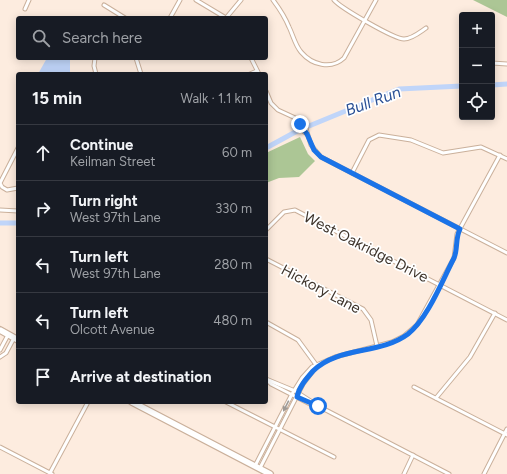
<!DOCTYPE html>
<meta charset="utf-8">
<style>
:root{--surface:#171b24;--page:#242831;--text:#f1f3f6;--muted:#9ea1a6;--line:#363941}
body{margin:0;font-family:Figtree,sans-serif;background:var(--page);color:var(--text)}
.controls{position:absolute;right:12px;top:12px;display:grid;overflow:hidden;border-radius:4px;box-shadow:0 2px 10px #0003}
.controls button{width:36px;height:36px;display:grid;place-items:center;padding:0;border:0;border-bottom:1px solid var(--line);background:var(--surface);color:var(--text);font:20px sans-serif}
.stop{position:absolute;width:12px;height:12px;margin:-9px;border:3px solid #1a73e8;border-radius:50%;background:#fff}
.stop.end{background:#1a73e8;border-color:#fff;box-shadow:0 1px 4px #0008}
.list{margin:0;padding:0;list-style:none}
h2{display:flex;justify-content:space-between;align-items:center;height:52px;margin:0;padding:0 16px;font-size:17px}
h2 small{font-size:13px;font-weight:400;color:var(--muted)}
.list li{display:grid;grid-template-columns:26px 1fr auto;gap:12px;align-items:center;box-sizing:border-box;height:56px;padding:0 16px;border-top:1px solid var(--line)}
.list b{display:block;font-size:15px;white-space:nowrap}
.list p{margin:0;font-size:13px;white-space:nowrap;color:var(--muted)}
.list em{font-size:13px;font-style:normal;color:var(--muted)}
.icon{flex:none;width:22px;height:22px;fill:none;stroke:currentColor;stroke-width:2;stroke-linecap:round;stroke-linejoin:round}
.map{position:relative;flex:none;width:507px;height:474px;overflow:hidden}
.search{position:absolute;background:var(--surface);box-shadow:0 2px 10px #0003;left:16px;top:16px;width:252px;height:44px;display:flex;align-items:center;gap:10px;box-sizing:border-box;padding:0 14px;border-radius:4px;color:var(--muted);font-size:15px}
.panel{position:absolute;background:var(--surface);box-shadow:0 2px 10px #0003;left:16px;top:72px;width:252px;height:332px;border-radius:4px}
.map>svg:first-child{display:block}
</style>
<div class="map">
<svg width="507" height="474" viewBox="0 0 507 474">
<rect width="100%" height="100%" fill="#fdecdf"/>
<g fill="#acc695">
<polygon points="473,0 507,0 507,17"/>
<polygon points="300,137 308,154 315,161 299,177 279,178 266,183 266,153"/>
</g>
<polygon fill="#c0d5f9" points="47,58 70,58 70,74 38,74"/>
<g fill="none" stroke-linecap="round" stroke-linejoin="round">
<g stroke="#c0d5f9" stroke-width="5">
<polyline points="492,85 507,84"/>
<polyline points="309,126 399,89 462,86"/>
<polyline points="266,148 299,130"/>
<polyline points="0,223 18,223"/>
</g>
<g stroke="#cab09b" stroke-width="5">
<g id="street">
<polyline points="196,0 226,18"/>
<path d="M273,0C279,8 285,17 289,27C293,35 295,45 301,52C312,65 331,70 344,58L376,0"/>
<path d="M334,0C341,8 394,39 404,39C412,39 420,32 426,28"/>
<polyline points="104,5 125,18"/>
<polyline points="25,9 29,0"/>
<polyline points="170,18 180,0"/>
<polyline points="226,18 241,0"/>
<polyline points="95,58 94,66 96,74"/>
<polyline points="136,58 141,74"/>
<polyline points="251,58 259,74"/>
<polyline points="492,63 507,64"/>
<polyline points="250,74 257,71"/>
<polyline points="266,91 271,103 278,110 304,122 311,145 321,157 507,253"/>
<polyline points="300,121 304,132 307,134"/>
<polyline points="18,148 0,183 2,187 7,190 18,188"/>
<polyline points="352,173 369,140 379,135 411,140 443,153 481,147 507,159"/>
<polyline points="0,210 18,211"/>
<polyline points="266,230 284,212 295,210 507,320"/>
<polyline points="266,259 363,309 371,320 377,346"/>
<polyline points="266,322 298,340 317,366"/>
<polyline points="0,350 8,335"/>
<polyline points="0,357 6,353 14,338"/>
<polyline points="266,379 295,391 320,407 449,474"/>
<polyline points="267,380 271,384 312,405 320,407"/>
<polyline points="414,387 507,435"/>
<polyline points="436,398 470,357 495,313"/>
<polyline points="226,402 334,457"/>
<polyline points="0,447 52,474"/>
<polyline points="255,466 292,394 302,378 312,367 335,357 392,342 404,336 417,325 454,258 457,234 500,155"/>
<polyline points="260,468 303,384 317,366"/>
<polyline points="50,473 88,402"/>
<polyline points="404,474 413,455"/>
<polyline points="484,474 507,429"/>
</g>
</g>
<g stroke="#cab09b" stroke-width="8">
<g id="highway">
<polyline points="0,330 18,340"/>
<polyline points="132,402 270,474"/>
</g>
</g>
<use href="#street" stroke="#fff" stroke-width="3"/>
<use href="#highway" stroke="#fff" stroke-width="5.5"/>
</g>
<defs><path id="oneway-solid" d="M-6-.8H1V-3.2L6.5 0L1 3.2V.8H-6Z"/></defs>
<use fill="#9f9a96" href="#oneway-solid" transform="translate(286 406) rotate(117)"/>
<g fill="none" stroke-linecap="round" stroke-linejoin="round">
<path stroke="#1a73e8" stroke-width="5" d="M300,124L307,134L314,150L321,157L460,229C455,239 458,249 454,258C442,281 428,318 408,334C380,355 338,346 313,371C306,379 299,387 297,397L318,406"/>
</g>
<g text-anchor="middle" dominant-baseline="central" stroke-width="3.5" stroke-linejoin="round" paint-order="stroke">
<g font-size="15" fill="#3f352c" stroke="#fff">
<text transform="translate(366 247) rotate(27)">West Oakridge Drive</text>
<text transform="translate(321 289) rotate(28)">Hickory Lane</text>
</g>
<g font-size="16" font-style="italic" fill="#2a5095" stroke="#fff">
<text transform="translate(373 101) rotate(-20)">Bull Run</text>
</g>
</g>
</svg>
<div class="controls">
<button>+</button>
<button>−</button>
<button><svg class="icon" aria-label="locate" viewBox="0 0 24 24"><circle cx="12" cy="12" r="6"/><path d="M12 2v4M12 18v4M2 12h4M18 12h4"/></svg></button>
</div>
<div class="stop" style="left:318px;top:406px"></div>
<div class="stop end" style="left:300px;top:124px"></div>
<div class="search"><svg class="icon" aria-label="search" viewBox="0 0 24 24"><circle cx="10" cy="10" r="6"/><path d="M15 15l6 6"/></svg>Search here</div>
<section class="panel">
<h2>15 min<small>Walk · 1.1 km</small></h2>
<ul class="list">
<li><svg class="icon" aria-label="ahead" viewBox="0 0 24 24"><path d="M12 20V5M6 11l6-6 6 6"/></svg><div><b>Continue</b><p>Keilman Street</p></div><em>60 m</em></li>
<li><svg class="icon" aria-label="right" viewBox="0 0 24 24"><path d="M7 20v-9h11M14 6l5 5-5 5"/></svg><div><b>Turn right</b><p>West 97th Lane</p></div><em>330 m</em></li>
<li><svg class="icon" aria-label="left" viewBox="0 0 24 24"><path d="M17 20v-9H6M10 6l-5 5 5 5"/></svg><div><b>Turn left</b><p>West 97th Lane</p></div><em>280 m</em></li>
<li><svg class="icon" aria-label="left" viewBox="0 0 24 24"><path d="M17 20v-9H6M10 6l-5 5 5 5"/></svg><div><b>Turn left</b><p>Olcott Avenue</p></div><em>480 m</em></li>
<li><svg class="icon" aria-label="arrive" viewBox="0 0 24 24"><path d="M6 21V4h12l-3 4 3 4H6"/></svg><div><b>Arrive at destination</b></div></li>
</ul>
</section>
</div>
